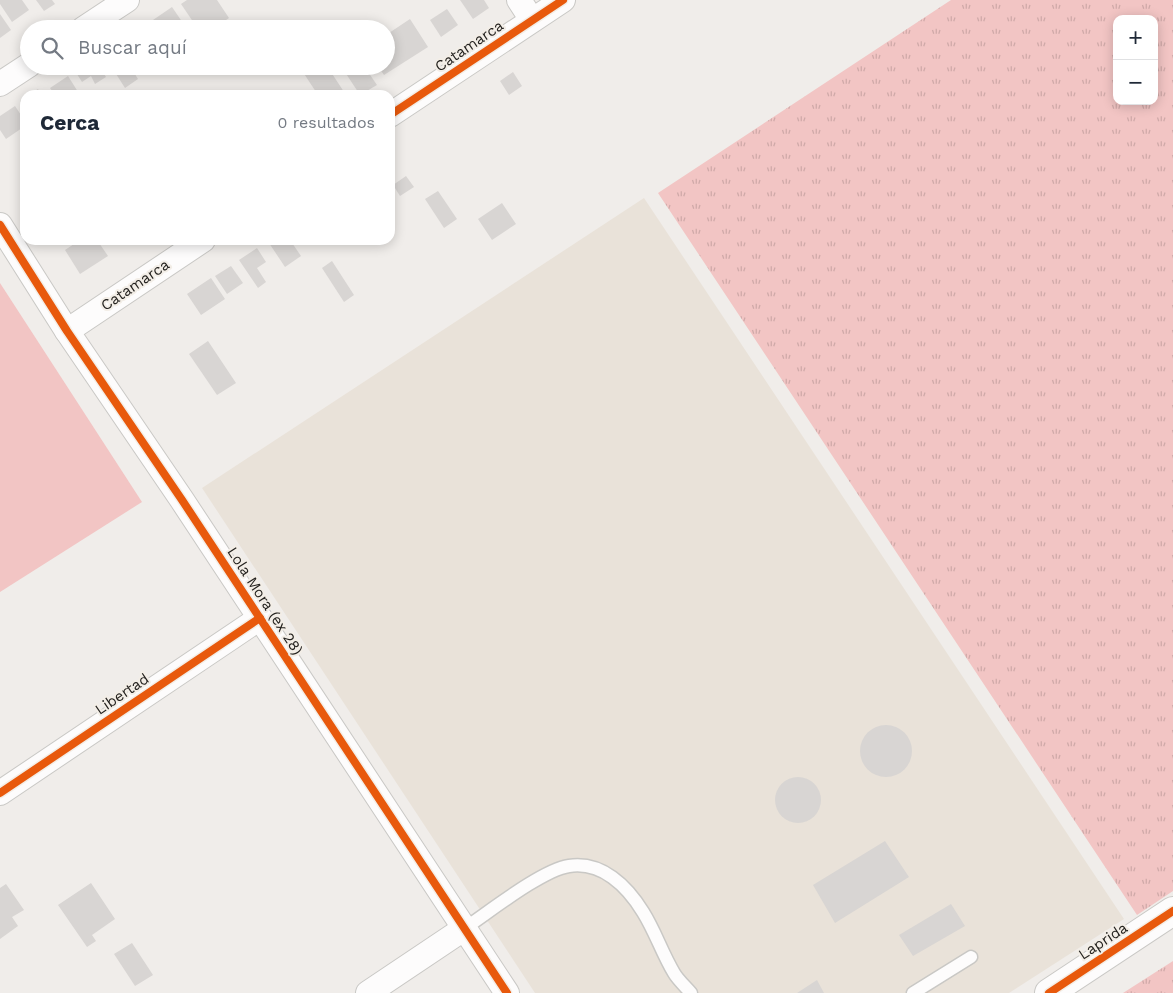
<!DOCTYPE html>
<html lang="es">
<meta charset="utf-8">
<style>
:root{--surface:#fff;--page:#f2f2f3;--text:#1f2937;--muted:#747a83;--line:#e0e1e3}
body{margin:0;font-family:"Work Sans",sans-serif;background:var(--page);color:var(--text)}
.controls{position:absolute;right:15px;top:15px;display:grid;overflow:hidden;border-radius:10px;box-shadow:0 2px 12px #0003}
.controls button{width:45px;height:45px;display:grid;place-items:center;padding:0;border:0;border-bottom:1px solid var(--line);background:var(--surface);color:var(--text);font:25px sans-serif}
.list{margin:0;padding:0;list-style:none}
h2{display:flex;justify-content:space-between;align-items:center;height:65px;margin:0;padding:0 20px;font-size:21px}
h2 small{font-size:16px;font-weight:400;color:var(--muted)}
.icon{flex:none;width:28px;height:28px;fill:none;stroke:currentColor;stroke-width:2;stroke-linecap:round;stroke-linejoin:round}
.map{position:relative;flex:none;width:1173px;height:993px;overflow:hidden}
.search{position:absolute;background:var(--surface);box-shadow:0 2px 12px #0003;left:20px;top:20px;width:375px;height:55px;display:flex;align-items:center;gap:12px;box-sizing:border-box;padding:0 18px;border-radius:28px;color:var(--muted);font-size:19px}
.panel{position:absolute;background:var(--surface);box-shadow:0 2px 12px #0003;left:20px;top:90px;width:375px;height:155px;border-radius:15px}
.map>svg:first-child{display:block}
</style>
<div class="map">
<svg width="1173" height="993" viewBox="0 0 1173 993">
<defs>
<pattern id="grass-tufts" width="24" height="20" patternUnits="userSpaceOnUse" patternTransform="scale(1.25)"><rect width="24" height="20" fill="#f2c5c4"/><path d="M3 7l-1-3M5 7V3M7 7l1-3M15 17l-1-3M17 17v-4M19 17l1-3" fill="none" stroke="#cfa9a8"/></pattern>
</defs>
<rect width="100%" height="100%" fill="#f0edea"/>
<polygon fill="#e9e2d9" points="644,198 1124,919 1009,993 535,993 202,488"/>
<g fill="url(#grass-tufts)" fill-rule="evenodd">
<path d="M951,0H1173V891L1137,915L658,193ZM1117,19H1154V101H1117Z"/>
<polygon points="1173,961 1173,993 1123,993"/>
</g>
<polygon fill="#f2c5c4" points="0,283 142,502 0,592"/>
<g fill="#d8d5d3">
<polygon points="0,0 22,0 29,10 12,22 0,4"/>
<polygon points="36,0 52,0 55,4 44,11"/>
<polygon points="187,0 217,0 229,18 213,29 198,29 181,4"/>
<polygon points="460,0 484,0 489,8 473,19"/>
<polygon points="172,7 187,29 158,29 153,20"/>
<polygon points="447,9 458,25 441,37 430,20"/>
<polygon points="0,14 11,30 0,38"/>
<polygon points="410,19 428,47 384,75 378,66 386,66 386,35"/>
<polygon points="146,24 149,29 138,29"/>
<polygon points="82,66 99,66 106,77 95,84 91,76 82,82 75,71"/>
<polygon points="111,66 130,66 138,79 125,88"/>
<polygon points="299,66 327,66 346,95 312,95 316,92"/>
<polygon points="341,66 364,66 377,85 360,95"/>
<polygon points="513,72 522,86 509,95 500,81"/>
<polygon points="68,76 80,95 55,95 50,88"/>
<polygon points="38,89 41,95 29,95"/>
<polygon points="25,98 25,109 20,101"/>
<polygon points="15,106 25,121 25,126 6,139 0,130 0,116"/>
<polygon points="406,176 414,187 400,196 393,185"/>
<polygon points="438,191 457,219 444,228 425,199"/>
<polygon points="502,203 516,224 492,240 478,219"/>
<polygon points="80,240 97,240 108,256 80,274 65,250"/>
<polygon points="267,240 290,240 301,256 285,267"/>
<polygon points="257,248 266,262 257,268 266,282 258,288 239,260"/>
<polygon points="332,261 354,295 344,302 322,268"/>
<polygon points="231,266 243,283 227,294 215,276"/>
<polygon points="211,278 225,299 201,315 187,294"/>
<polygon points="208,341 236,383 217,395 189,354"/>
<circle cx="886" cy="751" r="26"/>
<circle cx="798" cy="800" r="23"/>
<polygon points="885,841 909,877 835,923 813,885"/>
<polygon points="91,883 115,919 92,935 96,941 87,947 58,905"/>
<polygon points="6,884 24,910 12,917 18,926 0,939 0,888"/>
<polygon points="951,904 965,926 913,956 899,935"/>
<polygon points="132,943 153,975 135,986 114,954"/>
<polygon points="817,980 824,993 797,993"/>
</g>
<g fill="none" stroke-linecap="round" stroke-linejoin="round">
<g stroke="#c9c8c5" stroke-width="15">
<g id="service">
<path d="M465,928C489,912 542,870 569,866C602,861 627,886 643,912C655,931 662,953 674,973C678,980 686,987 691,993"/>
<polyline points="913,993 971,957"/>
</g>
</g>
<g stroke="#c9c8c5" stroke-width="26">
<g id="minor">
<polyline points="519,0 532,20"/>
<polyline points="83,29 127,0"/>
<polyline points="0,84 29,65"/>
<polyline points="390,115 563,0"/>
<polyline points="0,225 67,331 182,500 507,993"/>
<polyline points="67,331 203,240"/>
<polyline points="0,793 260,618"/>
<polyline points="368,993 465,928"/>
</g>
</g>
<g stroke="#c9c8c5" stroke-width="30">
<polyline id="tertiary" points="1049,993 1173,911"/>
</g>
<use href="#service" stroke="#fdfcfc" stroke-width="12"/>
<use href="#minor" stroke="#fdfcfc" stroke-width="24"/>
<use href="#tertiary" stroke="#fdfcfc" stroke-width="28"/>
<g stroke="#f3eee7" stroke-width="11">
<g id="cycleway">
<polyline points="390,115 563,0"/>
<polyline points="0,225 67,331 182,500 507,993"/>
<polyline points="0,793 260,618"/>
<polyline points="1049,993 1173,911"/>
</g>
</g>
<use href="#cycleway" stroke="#e8590c" stroke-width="8"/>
</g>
<g text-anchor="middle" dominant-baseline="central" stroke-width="4" stroke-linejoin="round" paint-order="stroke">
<g font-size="15" fill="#24221f" stroke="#f3eee7">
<text transform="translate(469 46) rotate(-34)">Catamarca</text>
<text transform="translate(135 285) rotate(-34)">Catamarca</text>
<text transform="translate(265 601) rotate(57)">Lola Mora (ex 28)</text>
<text transform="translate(122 694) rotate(-34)">Libertad</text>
<text transform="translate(1103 941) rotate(-33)">Laprida</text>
</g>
</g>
</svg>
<div class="controls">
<button>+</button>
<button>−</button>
</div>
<div class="search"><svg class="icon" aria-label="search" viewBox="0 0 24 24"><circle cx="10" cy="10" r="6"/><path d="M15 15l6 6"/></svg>Buscar aquí</div>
<section class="panel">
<h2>Cerca<small>0 resultados</small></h2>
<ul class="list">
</ul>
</section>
</div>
